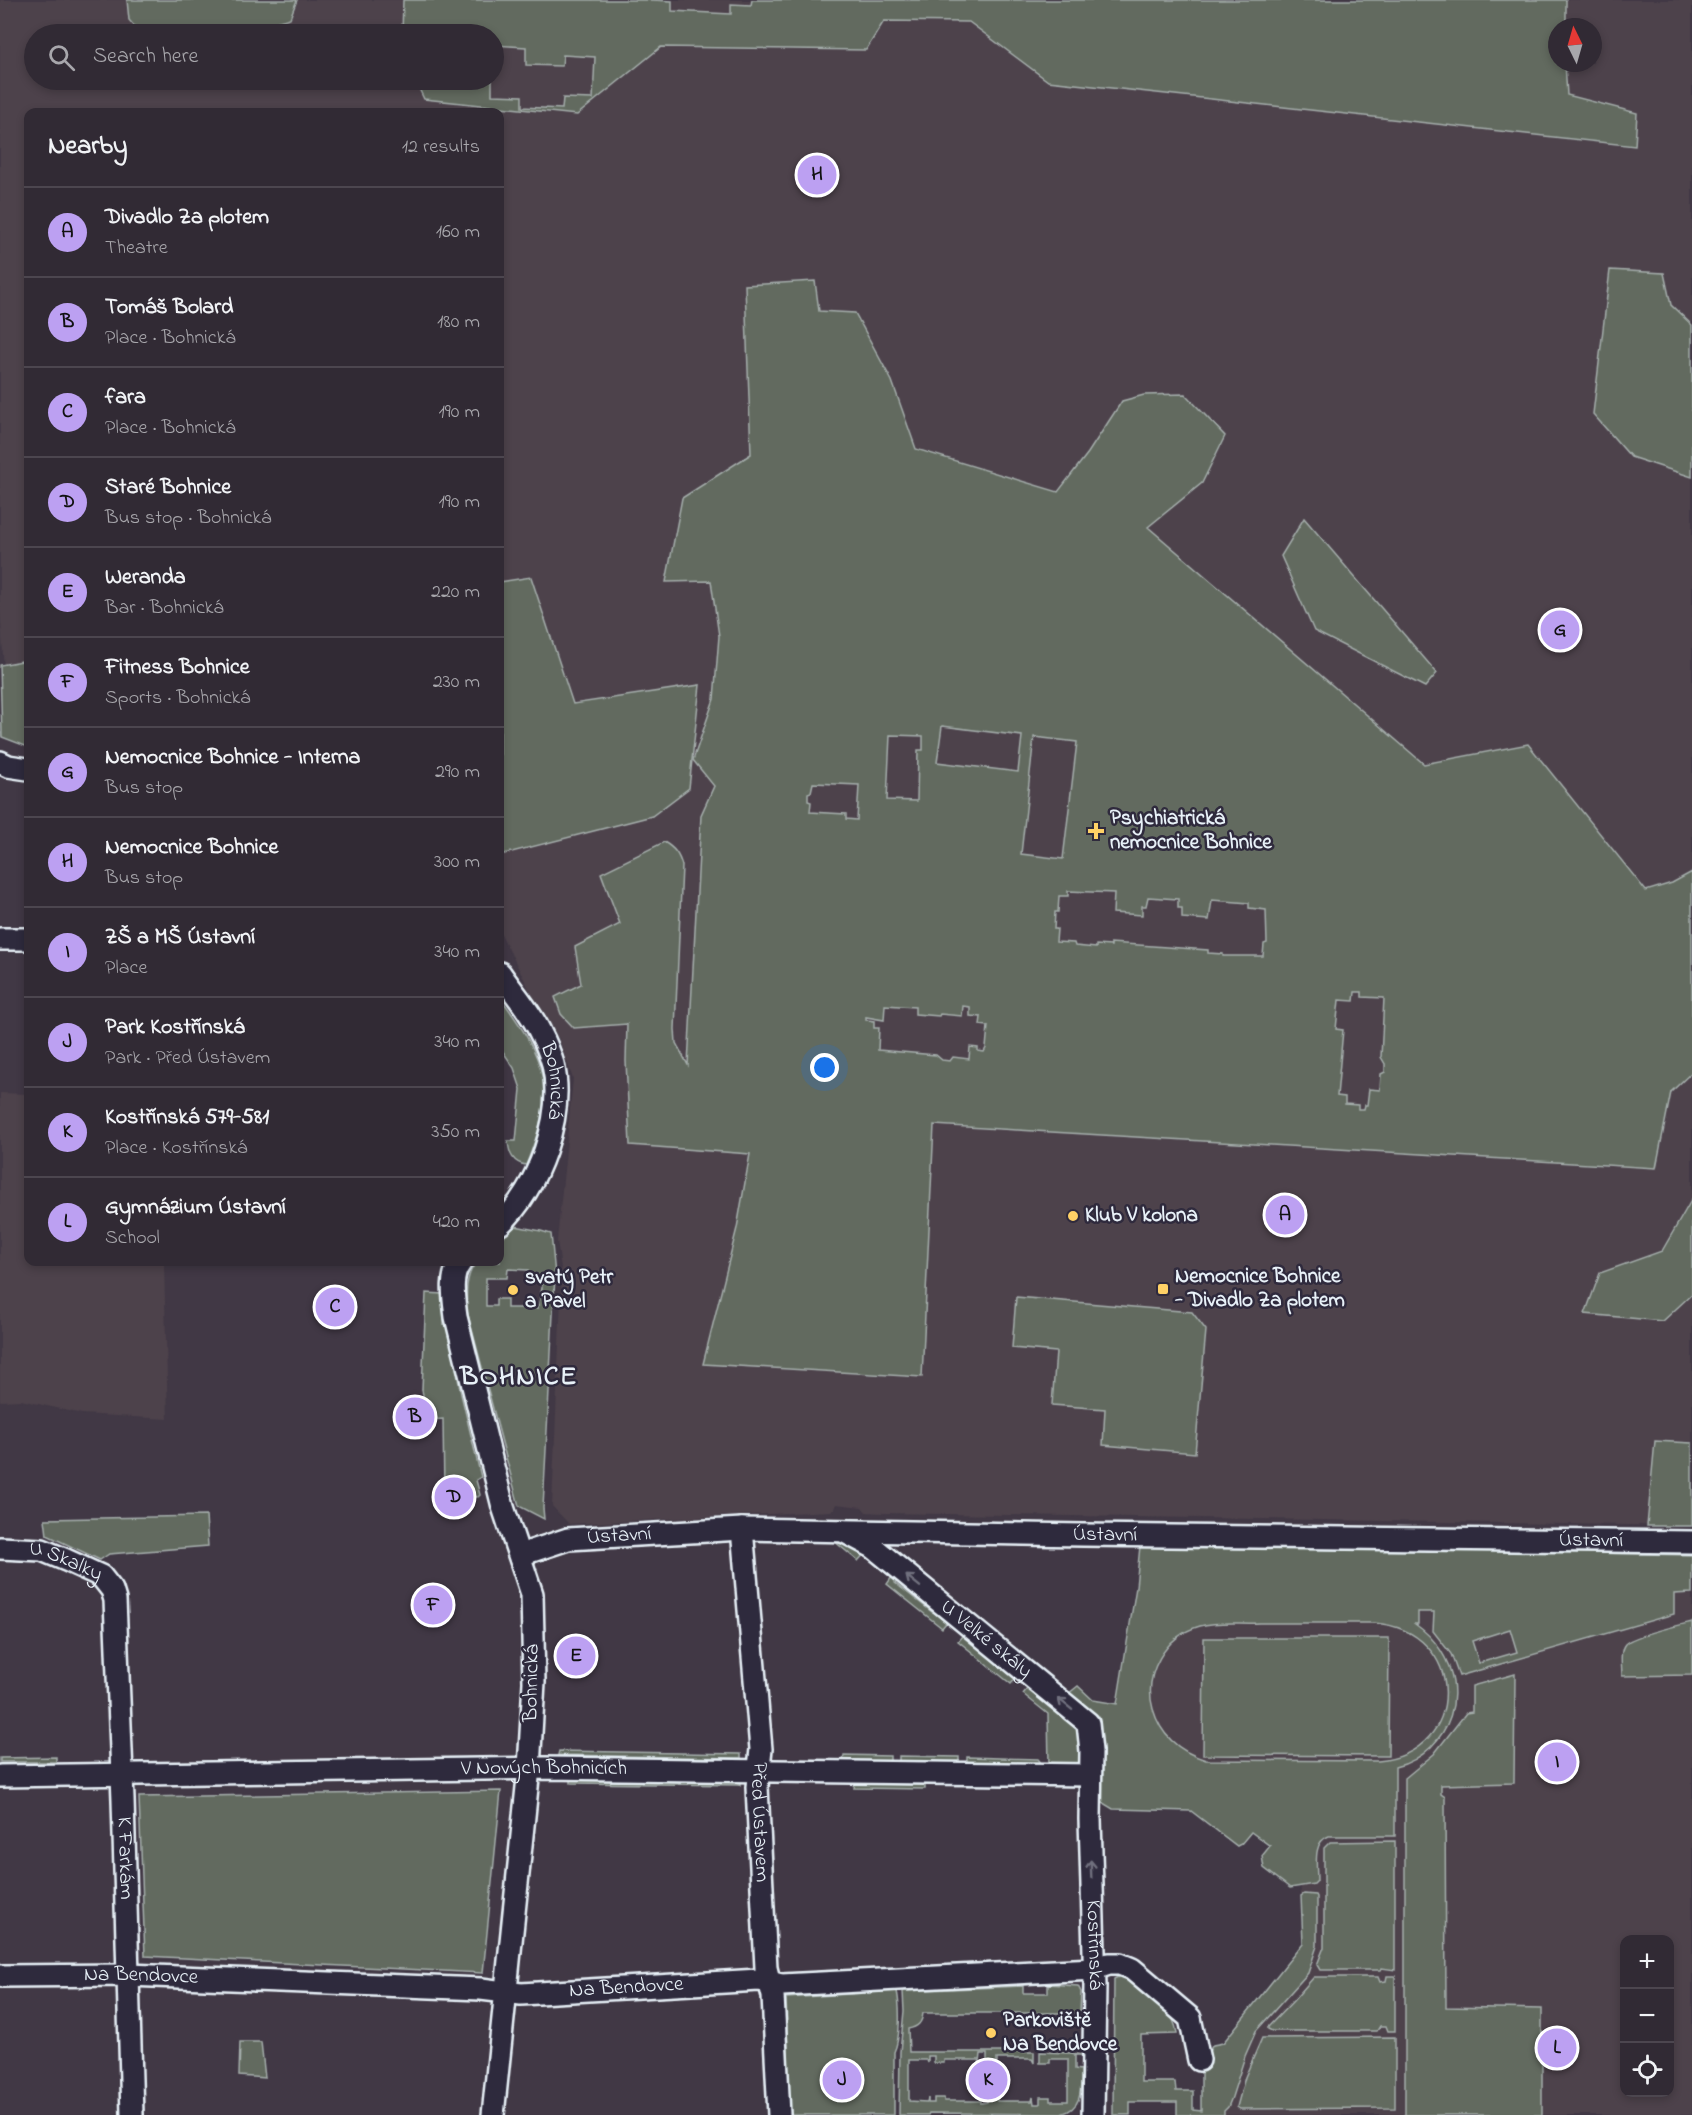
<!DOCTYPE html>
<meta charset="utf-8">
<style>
:root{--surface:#312a34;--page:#3d3640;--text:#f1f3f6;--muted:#a8a7ac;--line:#4c464f;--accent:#bca0f2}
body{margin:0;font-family:"Indie Flower",sans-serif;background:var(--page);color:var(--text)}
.controls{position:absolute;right:18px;bottom:18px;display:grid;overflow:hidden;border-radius:12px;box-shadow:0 3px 9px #0003}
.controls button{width:54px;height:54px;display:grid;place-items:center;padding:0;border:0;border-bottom:2px solid var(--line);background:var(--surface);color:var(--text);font:30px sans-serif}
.compass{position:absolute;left:1548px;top:18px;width:54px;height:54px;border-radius:50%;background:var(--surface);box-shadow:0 3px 9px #0003;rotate:355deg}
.you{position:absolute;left:825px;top:1068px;width:21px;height:21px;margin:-15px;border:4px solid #fff;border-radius:50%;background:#1a73e8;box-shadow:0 0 0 9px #1a73e833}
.badge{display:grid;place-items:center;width:39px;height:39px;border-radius:50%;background:var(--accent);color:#111;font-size:20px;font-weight:700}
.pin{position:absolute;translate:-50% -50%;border:3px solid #fff;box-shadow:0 2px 6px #0006}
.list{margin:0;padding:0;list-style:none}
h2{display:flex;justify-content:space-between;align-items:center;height:78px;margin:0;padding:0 24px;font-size:26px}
h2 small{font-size:20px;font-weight:400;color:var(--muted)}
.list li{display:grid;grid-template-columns:39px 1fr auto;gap:18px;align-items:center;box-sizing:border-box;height:90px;padding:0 24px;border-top:2px solid var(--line)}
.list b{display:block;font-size:22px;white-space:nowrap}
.list p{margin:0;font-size:20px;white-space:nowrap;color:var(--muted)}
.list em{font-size:20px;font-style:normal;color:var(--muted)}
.icon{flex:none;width:33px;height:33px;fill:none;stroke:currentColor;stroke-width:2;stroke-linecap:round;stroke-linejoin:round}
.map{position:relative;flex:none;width:1692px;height:2115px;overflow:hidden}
.search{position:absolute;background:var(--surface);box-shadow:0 3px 9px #0003;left:24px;top:24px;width:480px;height:66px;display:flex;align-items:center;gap:15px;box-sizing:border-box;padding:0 21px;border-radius:33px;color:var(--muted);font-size:22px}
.panel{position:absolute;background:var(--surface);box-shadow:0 3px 9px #0003;left:24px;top:108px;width:480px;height:1158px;border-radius:12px}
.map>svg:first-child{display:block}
</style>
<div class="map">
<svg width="1692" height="2115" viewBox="0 0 1692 2115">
<rect width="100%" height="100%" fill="#413845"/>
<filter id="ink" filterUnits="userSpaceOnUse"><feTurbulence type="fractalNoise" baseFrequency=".0167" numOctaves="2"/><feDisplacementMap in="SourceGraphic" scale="12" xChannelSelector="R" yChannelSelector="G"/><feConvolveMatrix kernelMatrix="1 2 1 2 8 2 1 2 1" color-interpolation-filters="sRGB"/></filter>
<g filter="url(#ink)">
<g fill="#4d424b" fill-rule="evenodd">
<path d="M0,0H1692V1526L883,1513L866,1512L862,1507L836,1504L834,1509L831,1511L569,1524L552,1506L562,1275L557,1241L573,1079L559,1039L541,1012L500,932V112H28V731L7,720L0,606ZM1557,27H1593V63H1557ZM34,34H494V80H34Z"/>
<polygon points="0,1093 28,1094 28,1262 164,1262 168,1419 82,1414 21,1400 0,1401"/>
<path d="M1136,1587H1692V2115H1224L1223,2043L1303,1943L1299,1846L1117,1704ZM1624,1940H1670V2092H1624Z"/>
</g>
<g fill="#626b5f" stroke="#a5aeac" stroke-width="1.5" fill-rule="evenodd">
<polygon points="127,0 297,0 290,18 233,34 141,34 129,20"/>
<polygon points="403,0 652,0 672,1 672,11 731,14 731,4 751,5 752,0 1566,0 1566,27 1557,27 1557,63 1565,63 1567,95 1637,113 1635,146 1048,81 969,22 884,21 866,50 661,47 577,115 424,99 415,80 492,80 492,95 522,96 522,107 562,109 563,98 593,99 595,57 563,55 562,66 526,65 526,47 494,45 494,49 494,34 402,34"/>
<polygon points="1610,270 1664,273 1671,305 1692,325 1692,477 1631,457 1593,414"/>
<path d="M815,281L819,311L855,313L892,381L916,449L1058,492L1088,453L1122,401L1144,395L1185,394L1225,436L1202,483L1148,527L1424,764L1528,744L1646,891L1672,883L1692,872V1072L1671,1092L1656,1168L934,1125L922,1377L703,1364L737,1228L750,1154L630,1145L626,1061L627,1024L574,1028L561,1014L555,997L581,984L575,947L620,924L601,873L664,842C674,848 679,854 682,866L675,1029L676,1043L688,1065L701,815L714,786L693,760L714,699L719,636L711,581L666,582L682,498L751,454L745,285ZM942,726L1022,736L1018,772L937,762ZM890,735L923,736V750H918L917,801L887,800ZM1034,737L1077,742L1063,859L1021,854ZM813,783L859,785L857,820L846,819V814L810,812L811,802L808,801V793L811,792ZM1068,891L1114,893L1113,913L1142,915V906H1146L1148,897L1178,899V908H1182V918L1209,920L1212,900L1249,903V908L1266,910L1267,943L1264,944L1263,956H1223V954L1208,953V950L1111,943V946L1096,945V948L1075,946L1074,943L1056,942L1057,929H1054L1055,912H1058L1059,896H1068ZM1355,992H1362V997L1384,998L1381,1057L1385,1064V1072L1381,1074L1380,1090L1369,1089L1367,1105H1365L1364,1109H1358V1105L1345,1104V1097L1337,1096L1343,1030L1336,1029L1339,1000L1354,1001ZM885,1005L915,1007V1014L939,1016L940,1014L962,1016L963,1006L970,1007V1016L981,1017L980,1025L988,1026L986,1048L984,1052L978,1051V1048L970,1047L969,1059L953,1057L950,1061L942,1060L936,1055L878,1050L879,1028H874V1021L866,1020V1017L884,1020Z"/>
<polygon points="1304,518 1437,673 1425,687 1314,631 1281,556"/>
<polygon points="531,577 573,704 700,685 689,788 652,816 500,855 500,582"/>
<polygon points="28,660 28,747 2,737 0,665"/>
<path d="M500,997C547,1061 557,1089 526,1165C513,1163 509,1154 508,1141H516L521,1089L514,1068L500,1047Z"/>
<polygon points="1692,1199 1692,1294 1663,1321 1585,1314 1600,1273 1662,1251"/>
<path d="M515,1226L541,1231L551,1234L555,1275L543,1508L544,1519L519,1506L467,1311C466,1292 465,1278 476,1262H500V1239ZM508,1269L528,1270V1279H541L542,1288L538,1308H507V1299H496V1306H486V1278H507Z"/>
<polygon points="426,1293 443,1294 444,1325 448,1326 461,1394 481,1477 476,1480 480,1495 478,1497 444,1492 443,1419 428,1420 422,1390"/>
<polygon points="1016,1297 1192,1312 1206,1330 1195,1453 1103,1445 1105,1409 1052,1405 1056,1352 1012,1348"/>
<polygon points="1655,1441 1692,1443 1692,1526 1647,1526"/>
<polygon points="206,1516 208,1546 109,1554 100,1560 47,1535 45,1519"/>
<polygon points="836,1539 867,1551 858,1561 833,1540"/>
<path d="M1187,1545L1692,1555V1593L1674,1594V1614L1459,1676L1451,1654L1433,1631L1434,1612H1418V1624H1415C1457,1653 1469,1709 1431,1747C1421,1757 1408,1764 1395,1767V1836H1329C1312,1842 1317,1865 1317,1881L1314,1884L1290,1888L1264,1868L1262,1856L1270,1846L1251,1832L1241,1844L1237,1846L1191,1811L1113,1809L1103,1803L1068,1694L1078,1686L1093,1700L1117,1704L1136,1587L1140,1546ZM1374,1623C1468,1630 1469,1753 1378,1761L1206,1760C1180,1752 1161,1737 1153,1709C1143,1674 1165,1636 1200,1626C1218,1621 1240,1624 1259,1623C1298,1623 1336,1623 1374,1623ZM1510,1629L1517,1652L1479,1663L1472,1641Z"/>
<polygon points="894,1574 899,1578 895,1583 932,1612 936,1607 950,1618 942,1628 887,1584"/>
<path d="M1692,1622V1675L1622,1676C1622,1667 1619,1651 1625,1644C1632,1636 1680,1625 1692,1622Z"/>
<polygon points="966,1631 1019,1674 1011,1684 958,1641"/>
<polygon points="1204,1638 1389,1638 1388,1756 1203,1755"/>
<polygon points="1515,1674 1514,1783 1441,1785 1441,1794 1445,1797 1446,2007 1542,2009 1542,2115 1405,2115 1405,1778 1434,1754 1466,1713 1472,1712 1472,1686"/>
<polygon points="1031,1684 1079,1725 1082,1762 1075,1765 1049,1765 1048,1714 1023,1694"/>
<polygon points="559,1751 741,1754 741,1758 558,1755"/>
<polygon points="844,1755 890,1756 890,1762 843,1762"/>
<polygon points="899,1756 959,1757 959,1763 899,1762"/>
<polygon points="56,1757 56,1762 0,1762 0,1758"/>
<polygon points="967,1757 1038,1759 1043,1765 967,1764"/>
<polygon points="571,1779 740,1780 740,1785 571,1783"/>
<polygon points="855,1782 925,1783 925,1789 854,1788"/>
<polygon points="501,1791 483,1973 145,1956 139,1797"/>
<polygon points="1395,1841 1395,1970 1382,1968 1381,1970 1320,1970 1317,1965 1324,1947 1324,1848 1330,1842"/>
<path d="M1304,1894L1316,1895L1317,1897V1946L1308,1973L1256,2031L1245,2056L1232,2097L1228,2107L1224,2111V2115H1177V2102H1130V2115H1113L1114,1979L1124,1974C1145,1991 1174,2006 1177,2034L1141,2035V2082H1175L1176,2091H1193V2110L1201,2111V2063L1213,2045L1223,2043L1303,1943L1301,1896Z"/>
<polygon points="1387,1976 1395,1976 1395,2031 1388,2031 1386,2026 1380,2026 1377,2031 1272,2031 1268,2029 1268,2027 1293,2001 1314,1977 1378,1977 1380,1982 1386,1981"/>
<path d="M1048,1984L1078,1986L1081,1992L1080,2013H923C922,2023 918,2027 908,2029L909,2052H1034V2063L1032,2059H997V2063H987V2054H981L980,2063L979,2060H944V2063H934V2056H928V2063L927,2060H909V2101L927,2102L928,2098V2103H934V2098H944V2101H980L981,2098V2103L987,2102V2098L997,2097V2101H1032L1033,2097L1034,2104H1040V2097H1050V2101H1068V2059H1050V2063H1040V2052L1071,2053L1081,2055H1075V2069L1081,2070C1081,2089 1083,2108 1061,2114L929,2113L928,2115H899L900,2052L904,2011L903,1991L1023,1986V1993H1048Z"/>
<path d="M897,1991C900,2006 901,2037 894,2052V2115H790L786,1998Z"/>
<polygon points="1395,2037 1395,2108 1240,2109 1237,2107 1245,2077 1262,2038"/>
<polygon points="240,2042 261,2042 265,2078 239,2076"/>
</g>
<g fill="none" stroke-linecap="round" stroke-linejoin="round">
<g stroke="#e8f1f8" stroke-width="26">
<g id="street">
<polyline points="0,762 8,766 28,769"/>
<polyline points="0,939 28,939"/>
<path id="s1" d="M500,973C512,991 532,1013 541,1034C546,1043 550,1054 553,1064C565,1115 538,1190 500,1224"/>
<path d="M461,1262C449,1276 454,1300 456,1317L503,1507L532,1594L534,1682L529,1768L493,2115"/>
<path id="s2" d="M742,1529L761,1749L757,1787L766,1968L773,1996L779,2115"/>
<path id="s3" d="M843,1531L873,1547L1088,1723L1091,1751L1090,1819L1095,1986L1093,2115"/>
<path id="s4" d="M0,1548L42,1550L66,1560L101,1576L112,1590L115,1600L123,1800L132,2115"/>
<path id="s5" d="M520,1555L568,1539L742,1529L1083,1535L1692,1542"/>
<path id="s6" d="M0,1776L545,1768L1090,1775"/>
<path id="s7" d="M0,1976L128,1975L481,1989L521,1994L759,1980L782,1985L1094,1969L1109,1964H1120L1132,1969L1190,2018L1199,2060"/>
</g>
</g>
<use href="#street" stroke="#2f2a3d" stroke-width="21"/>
</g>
<defs><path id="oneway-shaft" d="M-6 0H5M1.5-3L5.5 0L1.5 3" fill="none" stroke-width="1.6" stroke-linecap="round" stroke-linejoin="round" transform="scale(1.5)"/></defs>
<g stroke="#70707e">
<use href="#oneway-shaft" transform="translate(913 1581) rotate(-141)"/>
<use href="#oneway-shaft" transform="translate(1065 1704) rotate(-141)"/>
<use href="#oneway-shaft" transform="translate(1091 1869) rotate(-92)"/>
</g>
</g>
<g fill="#ffd166" stroke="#2f2a3d" stroke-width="2">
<path d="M1093 822h6v6h6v6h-6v6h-6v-6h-6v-6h6z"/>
<circle cx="1073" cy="1216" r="6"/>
<rect x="1157" y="1283" width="12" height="12" rx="3"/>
<circle cx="513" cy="1290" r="6"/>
<circle cx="991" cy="2033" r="6"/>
</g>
<g text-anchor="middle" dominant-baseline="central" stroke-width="5" stroke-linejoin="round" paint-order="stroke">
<g font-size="21" font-weight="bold" fill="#e8f1f8" stroke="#2f2a3d" text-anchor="start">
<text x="1110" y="819">Psychiatrická<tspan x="1110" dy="24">nemocnice Bohnice</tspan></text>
<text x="1085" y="1216">Klub V kolona</text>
<text x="1175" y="1277">Nemocnice Bohnice<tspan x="1175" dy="24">- Divadlo Za plotem</tspan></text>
<text x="525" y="1278">svatý Petr<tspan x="525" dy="24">a Pavel</tspan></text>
<text x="1003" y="2021">Parkoviště<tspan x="1003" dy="24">Na Bendovce</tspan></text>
</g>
<g font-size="21" fill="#e8f1f8" stroke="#2f2a3d">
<text stroke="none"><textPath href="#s1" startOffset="123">Bohnická</textPath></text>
<text stroke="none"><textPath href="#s5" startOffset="588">Ústavní</textPath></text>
<text stroke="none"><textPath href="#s5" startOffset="102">Ústavní</textPath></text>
<text stroke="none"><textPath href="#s5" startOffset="1074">Ústavní</textPath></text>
<text stroke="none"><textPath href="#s4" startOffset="68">U Skalky</textPath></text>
<text stroke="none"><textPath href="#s3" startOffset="180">U Velké skály</textPath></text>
<text transform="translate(532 1683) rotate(-89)">Bohnická</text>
<text stroke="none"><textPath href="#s6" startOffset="544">V Nových Bohnicích</textPath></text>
<text stroke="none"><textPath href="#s2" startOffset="294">Před Ústavem</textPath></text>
<text stroke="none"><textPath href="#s4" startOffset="393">K Farkám</textPath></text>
<text stroke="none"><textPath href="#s3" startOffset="534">Kostřínská</textPath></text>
<text stroke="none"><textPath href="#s7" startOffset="141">Na Bendovce</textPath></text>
<text stroke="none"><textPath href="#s7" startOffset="627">Na Bendovce</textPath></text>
</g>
<g font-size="27" font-weight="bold" letter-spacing="1.5" fill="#e8f1f8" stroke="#2f2a3d">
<text x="519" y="1377">BOHNICE</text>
</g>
</g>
</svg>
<div class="controls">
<button>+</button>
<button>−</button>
<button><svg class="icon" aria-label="locate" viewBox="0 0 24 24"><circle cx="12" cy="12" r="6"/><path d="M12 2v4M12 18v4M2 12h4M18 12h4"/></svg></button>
</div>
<svg class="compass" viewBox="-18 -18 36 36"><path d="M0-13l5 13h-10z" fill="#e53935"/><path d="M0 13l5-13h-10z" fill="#a8a7ac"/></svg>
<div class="you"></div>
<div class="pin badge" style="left:1285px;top:1215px">A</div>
<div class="pin badge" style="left:415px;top:1417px">B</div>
<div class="pin badge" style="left:335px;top:1307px">C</div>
<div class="pin badge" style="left:454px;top:1497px">D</div>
<div class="pin badge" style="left:576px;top:1656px">E</div>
<div class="pin badge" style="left:433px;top:1605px">F</div>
<div class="pin badge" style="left:1560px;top:630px">G</div>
<div class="pin badge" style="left:817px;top:175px">H</div>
<div class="pin badge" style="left:1557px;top:1762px">I</div>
<div class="pin badge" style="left:842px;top:2080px">J</div>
<div class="pin badge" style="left:988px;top:2080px">K</div>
<div class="pin badge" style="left:1557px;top:2048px">L</div>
<div class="search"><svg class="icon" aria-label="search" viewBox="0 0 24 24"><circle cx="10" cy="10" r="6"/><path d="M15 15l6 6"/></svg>Search here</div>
<section class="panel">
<h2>Nearby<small>12 results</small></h2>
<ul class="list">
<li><span class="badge">A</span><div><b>Divadlo Za plotem</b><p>Theatre</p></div><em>160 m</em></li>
<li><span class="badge">B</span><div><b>Tomáš Bolard</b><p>Place · Bohnická</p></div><em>180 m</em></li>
<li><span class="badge">C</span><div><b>fara</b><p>Place · Bohnická</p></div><em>190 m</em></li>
<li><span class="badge">D</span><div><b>Staré Bohnice</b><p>Bus stop · Bohnická</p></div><em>190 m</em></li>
<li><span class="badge">E</span><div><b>Weranda</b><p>Bar · Bohnická</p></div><em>220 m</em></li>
<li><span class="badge">F</span><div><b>Fitness Bohnice</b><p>Sports · Bohnická</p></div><em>230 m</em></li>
<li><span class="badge">G</span><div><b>Nemocnice Bohnice - Interna</b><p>Bus stop</p></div><em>290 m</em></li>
<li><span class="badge">H</span><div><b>Nemocnice Bohnice</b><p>Bus stop</p></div><em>300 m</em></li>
<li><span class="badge">I</span><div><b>ZŠ a MŠ Ústavní</b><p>Place</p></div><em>340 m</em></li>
<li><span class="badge">J</span><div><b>Park Kostřínská</b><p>Park · Před Ústavem</p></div><em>340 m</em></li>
<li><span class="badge">K</span><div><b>Kostřínská 579-581</b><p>Place · Kostřínská</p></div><em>350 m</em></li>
<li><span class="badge">L</span><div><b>Gymnázium Ústavní</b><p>School</p></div><em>420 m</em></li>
</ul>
</section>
</div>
